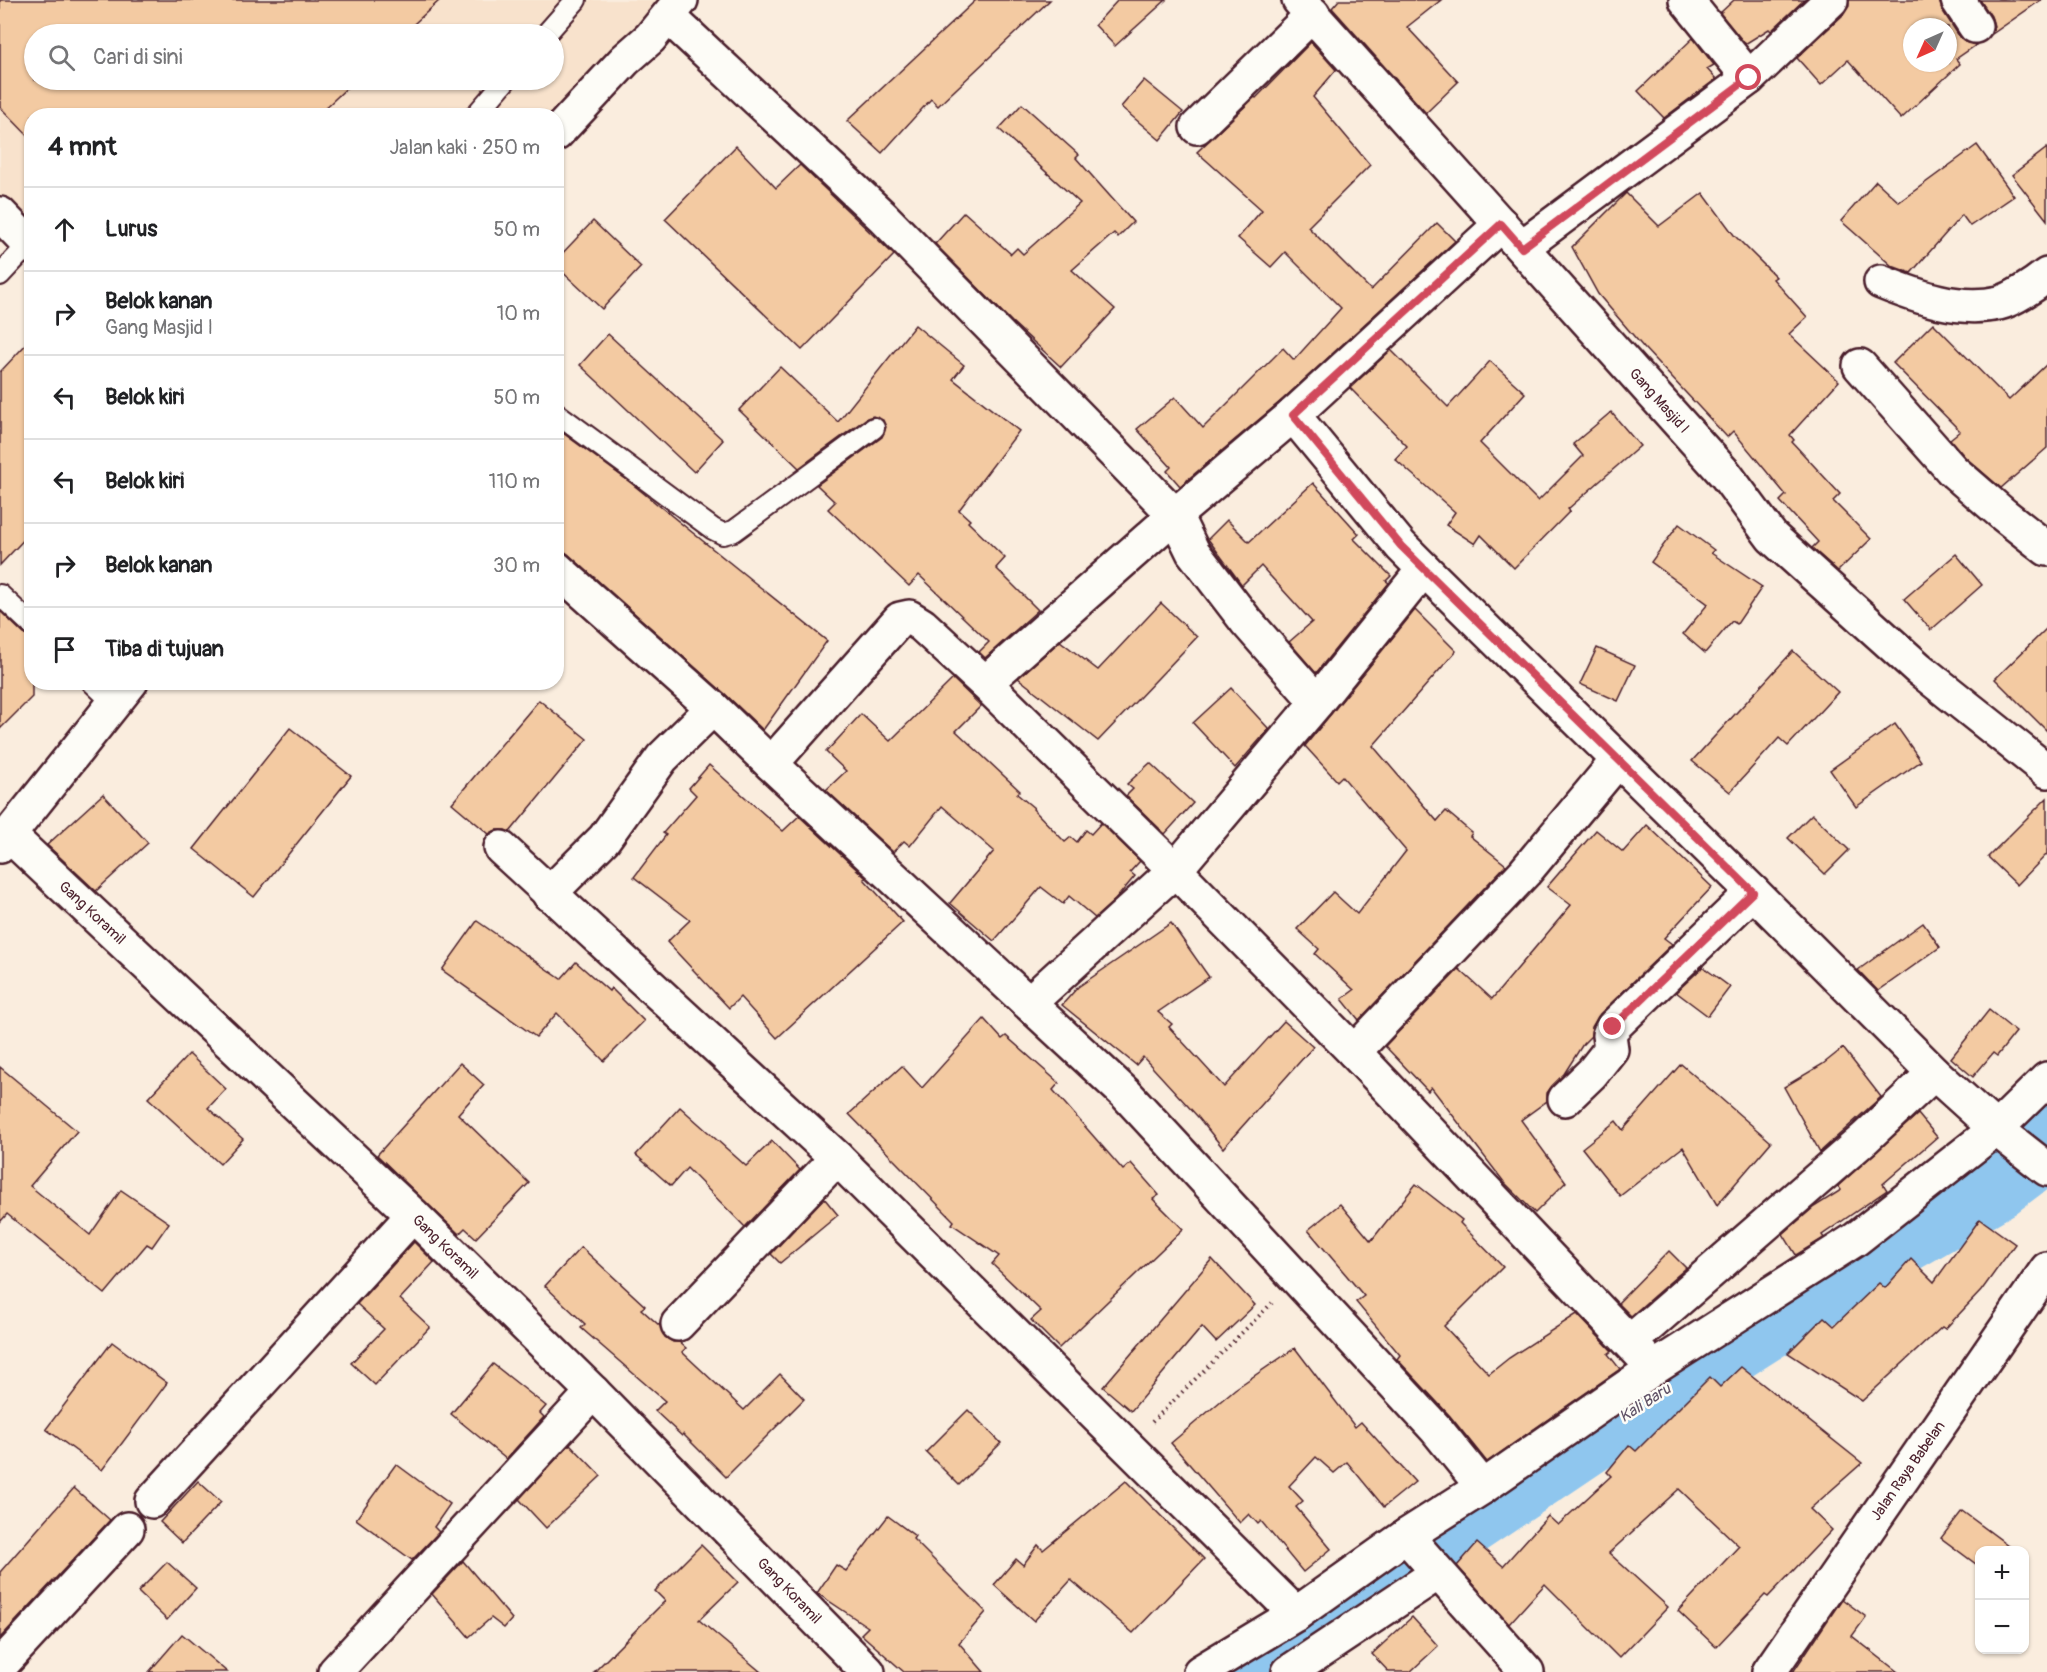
<!DOCTYPE html>
<html lang="id">
<meta charset="utf-8">
<style>
:root{--surface:#fff;--page:#f6f6f6;--text:#202124;--muted:#757577;--line:#e0e0e0}
body{margin:0;font-family:Pangolin,sans-serif;background:var(--page);color:var(--text)}
.controls{position:absolute;right:18px;bottom:18px;display:grid;overflow:hidden;border-radius:12px;box-shadow:0 2px 4px #0004}
.controls button{width:54px;height:54px;display:grid;place-items:center;padding:0;border:0;border-bottom:2px solid var(--line);background:var(--surface);color:var(--text);font:30px sans-serif}
.compass{position:absolute;left:1903px;top:18px;width:54px;height:54px;border-radius:50%;background:var(--surface);box-shadow:0 2px 4px #0004;rotate:225deg}
.stop{position:absolute;width:18px;height:18px;margin:-14px;border:4px solid #d1495b;border-radius:50%;background:#fff}
.stop.end{background:#d1495b;border-color:#fff;box-shadow:0 2px 6px #0008}
.list{margin:0;padding:0;list-style:none}
h2{display:flex;justify-content:space-between;align-items:center;height:78px;margin:0;padding:0 24px;font-size:26px}
h2 small{font-size:20px;font-weight:400;color:var(--muted)}
.list li{display:grid;grid-template-columns:39px 1fr auto;gap:18px;align-items:center;box-sizing:border-box;height:84px;padding:0 24px;border-top:2px solid var(--line)}
.list b{display:block;font-size:22px;white-space:nowrap}
.list p{margin:0;font-size:20px;white-space:nowrap;color:var(--muted)}
.list em{font-size:20px;font-style:normal;color:var(--muted)}
.icon{flex:none;width:33px;height:33px;fill:none;stroke:currentColor;stroke-width:2;stroke-linecap:round;stroke-linejoin:round}
.map{position:relative;flex:none;width:2047px;height:1672px;overflow:hidden}
.search{position:absolute;background:var(--surface);box-shadow:0 2px 4px #0004;left:24px;top:24px;width:540px;height:66px;display:flex;align-items:center;gap:15px;box-sizing:border-box;padding:0 21px;border-radius:33px;color:var(--muted);font-size:22px}
.panel{position:absolute;background:var(--surface);box-shadow:0 2px 4px #0004;left:24px;top:108px;width:540px;height:582px;border-radius:24px}
.map>svg:first-child{display:block}
</style>
<div class="map">
<svg width="2047" height="1672" viewBox="0 0 2047 1672">
<rect width="100%" height="100%" fill="#faedde"/>
<filter id="ink" filterUnits="userSpaceOnUse"><feTurbulence type="fractalNoise" baseFrequency=".0167" numOctaves="2"/><feDisplacementMap in="SourceGraphic" scale="12" xChannelSelector="R" yChannelSelector="G"/><feConvolveMatrix kernelMatrix="1 2 1 2 8 2 1 2 1" color-interpolation-filters="sRGB"/></filter>
<g filter="url(#ink)">
<path fill="#f8e2cc" fill-rule="evenodd" d="M0,0H681L556,116H32L31,249L0,216ZM34,34H554V80H34Z"/>
<g fill="none" stroke-linecap="round" stroke-linejoin="round">
<polyline stroke="#8fc6ee" stroke-width="69" points="1244,1672 1603,1430 1903,1239 1996,1185 2038,1153 2047,1139"/>
</g>
<g fill="#f3caa2" stroke="#4a1f2b" stroke-width="1.5" fill-rule="evenodd">
<polygon points="0,0 440,0 403,34 34,34 34,80 355,80 317,116 32,116 32,140 0,107"/>
<polygon points="976,0 1050,0 938,106 931,99 882,153 847,121"/>
<polygon points="1118,0 1166,0 1115,46 1095,25"/>
<polygon points="1339,0 1441,0 1407,27 1458,82 1426,113 1332,8"/>
<polygon points="1734,0 1804,0 1771,31 1769,29 1745,44 1720,13"/>
<path d="M1849,0H1939L1942,10L1959,36L1967,43L1976,45L1956,59L1960,64L1901,119L1848,60L1821,85L1797,58L1844,14L1849,6ZM1912,27H1948V63H1912Z"/>
<polygon points="1980,0 2041,0 1992,34 1994,26 1991,16"/>
<polygon points="1693,38 1714,65 1707,69 1716,79 1664,118 1638,91"/>
<polygon points="1311,42 1336,70 1313,97 1370,165 1308,227 1371,290 1437,223 1455,241 1281,401 1180,486 1167,471 1171,467 1137,429 1175,397 1203,428 1283,348 1294,360 1341,308 1285,252 1271,267 1238,238 1262,210 1197,152 1255,97 1256,98"/>
<polygon points="1144,80 1183,112 1160,140 1121,107"/>
<polygon points="1022,104 1079,155 1076,158 1133,222 1118,237 1114,233 1072,270 1115,309 1061,367 1012,322 935,244 964,212 1011,254 1017,248 1023,254 1080,203 999,129"/>
<polygon points="1977,145 2014,196 1970,226 1962,215 1911,273 1892,266 1841,221 1876,181 1899,202"/>
<polygon points="736,146 776,188 800,165 894,255 802,350 665,219"/>
<polygon points="2047,148 2047,220 2012,175"/>
<polygon points="1626,193 1659,226 1703,193 1734,235 1776,277 1773,279 1807,317 1789,334 1839,381 1790,435 1794,440 1792,442 1840,494 1833,501 1871,539 1838,571 1812,548 1818,542 1780,501 1786,495 1733,431 1727,437 1644,348 1598,294 1572,247"/>
<polygon points="593,221 641,267 602,309 556,266 556,260"/>
<polygon points="1933,323 2009,400 2047,364 2047,448 2001,488 1965,457 1950,439 1960,431 1893,363"/>
<polygon points="915,325 964,365 953,379 1019,431 959,510 970,520 968,522 1005,558 996,568 1038,610 985,658 979,652 989,642 919,575 909,586 828,509 835,502 817,485 882,437 886,427 883,420 873,416 867,418 799,468 739,410 780,367 838,422"/>
<polygon points="608,334 723,440 694,472 580,365"/>
<polygon points="32,338 32,531 0,565 0,372"/>
<polygon points="1391,350 1448,407 1490,361 1525,393 1480,443 1538,501 1583,456 1573,444 1611,412 1640,446 1568,509 1570,511 1514,568 1481,535 1475,544 1446,525 1455,512 1395,459 1407,446 1350,388"/>
<polygon points="556,428 631,483 827,641 763,730 725,694 568,554 556,547"/>
<polygon points="1313,483 1359,534 1354,539 1391,576 1386,581 1389,583 1316,673 1289,642 1312,622 1261,566 1242,585 1208,539 1227,520 1249,542"/>
<polygon points="1679,524 1714,550 1711,553 1762,587 1737,624 1732,621 1705,653 1683,634 1708,604 1651,562"/>
<polygon points="1956,554 1982,585 1931,630 1904,599"/>
<polygon points="1161,603 1197,637 1098,741 1018,678 1060,641 1098,670"/>
<polygon points="1415,610 1456,651 1373,746 1437,821 1446,811 1472,833 1470,836 1506,865 1359,1020 1342,999 1354,990 1315,954 1319,949 1297,929 1333,892 1357,914 1406,851 1342,776 1337,781 1305,746"/>
<polygon points="0,611 24,634 32,637 32,697 0,729"/>
<polygon points="2047,628 2047,731 1995,679"/>
<polygon points="1597,648 1635,665 1618,701 1580,684"/>
<polygon points="1793,651 1838,692 1788,746 1779,738 1730,792 1692,761"/>
<polygon points="953,679 981,706 956,731 1020,791 1017,794 1034,808 1033,809 1065,842 1071,837 1077,842 1086,830 1091,834 1101,823 1140,861 1130,872 1135,876 1115,900 1095,918 1069,896 1063,904 1041,887 994,941 950,903 994,851 942,806 910,846 904,841 893,852 826,790 846,771 826,752 861,714 890,741"/>
<polygon points="1231,688 1269,729 1235,768 1193,723"/>
<polygon points="539,700 587,739 510,832 505,830 496,830 489,834 452,803"/>
<polygon points="1895,724 1921,761 1856,807 1830,770"/>
<polygon points="290,728 351,776 254,897 194,849"/>
<polygon points="1150,763 1193,803 1165,834 1126,796 1133,789 1127,784"/>
<polygon points="709,765 783,831 799,816 866,878 864,879 903,922 777,1038 740,997 729,1008 667,942 690,920 634,877 666,835 663,833 696,795 689,788"/>
<polygon points="103,794 148,843 96,891 47,845"/>
<polygon points="2047,798 2047,854 2017,885 1988,857"/>
<polygon points="1812,814 1849,850 1825,874 1788,838"/>
<polygon points="1647,825 1712,887 1664,938 1672,944 1600,1014 1592,1027 1591,1036 1583,1044 1564,1074 1552,1086 1547,1093 1547,1101 1521,1120 1566,1182 1535,1213 1504,1182 1431,1087 1428,1091 1385,1046 1459,969 1492,999 1571,905 1547,887 1596,830 1623,852"/>
<polygon points="477,921 561,979 576,962 609,991 611,988 644,1021 604,1061 557,1013 536,1037 442,970"/>
<polygon points="1171,923 1209,977 1158,1012 1172,1024 1169,1027 1224,1087 1284,1021 1313,1047 1223,1148 1198,1117 1143,1057 1136,1065 1062,1005 1078,987"/>
<polygon points="1923,923 1940,947 1878,991 1858,970"/>
<polygon points="1703,967 1730,987 1708,1016 1676,992"/>
<polygon points="1989,1010 2016,1032 1997,1056 1993,1053 1973,1077 1951,1058"/>
<polygon points="984,1019 1002,1039 1006,1036 1059,1083 1053,1090 1123,1170 1131,1163 1159,1195 1153,1199 1183,1229 1059,1348 1031,1320 1041,1311 992,1264 999,1256 952,1224 954,1221 849,1114 902,1066 922,1088"/>
<polygon points="1843,1048 1881,1097 1820,1152 1784,1087 1823,1064"/>
<polygon points="189,1054 226,1089 208,1108 243,1139 220,1164 148,1098"/>
<polygon points="460,1063 484,1085 458,1114 529,1183 476,1238 465,1228 459,1234 377,1155"/>
<polygon points="1681,1064 1771,1142 1717,1205 1683,1147 1620,1196 1582,1148 1616,1121 1623,1130"/>
<polygon points="0,1067 77,1131 30,1186 90,1235 121,1190 169,1223 152,1247 147,1244 105,1294 7,1214 0,1222"/>
<polygon points="680,1107 746,1166 772,1141 800,1170 745,1227 687,1168 671,1186 636,1155"/>
<polygon points="1918,1114 1937,1137 1883,1184 1887,1190 1822,1235 1824,1238 1796,1255 1783,1234 1814,1207 1841,1190 1838,1186"/>
<polygon points="1416,1184 1462,1220 1460,1223 1503,1267 1444,1326 1489,1374 1509,1358 1577,1314 1612,1351 1608,1354 1620,1369 1487,1462 1450,1416 1397,1359 1400,1355 1356,1302 1364,1296 1308,1230 1340,1204 1371,1241"/>
<polygon points="824,1198 838,1215 780,1263 771,1254"/>
<polygon points="1980,1219 2015,1244 1981,1291 1945,1329 1942,1327 1862,1401 1788,1353 1824,1317 1834,1326 1879,1283 1885,1288 1911,1259 1934,1282"/>
<polygon points="414,1242 434,1262 400,1299 430,1327 375,1385 351,1363 384,1329 357,1304"/>
<polygon points="581,1247 645,1306 641,1309 660,1326 665,1337 673,1342 679,1342 686,1348 682,1352 744,1410 780,1374 804,1399 726,1477 683,1434 682,1436 655,1411 665,1401 581,1328 585,1324 545,1286"/>
<polygon points="1669,1251 1686,1268 1631,1316 1618,1303"/>
<polygon points="1212,1259 1255,1305 1216,1342 1202,1327 1131,1411 1103,1387"/>
<polygon points="112,1342 167,1383 102,1470 46,1429"/>
<polygon points="1295,1348 1355,1427 1361,1422 1415,1482 1384,1507 1347,1462 1334,1473 1316,1457 1289,1486 1303,1501 1296,1507 1331,1549 1303,1572 1261,1521 1258,1524 1249,1514 1240,1523 1171,1443 1235,1389"/>
<polygon points="493,1364 546,1406 540,1413 544,1417 506,1459 451,1414"/>
<polygon points="1741,1367 1862,1463 1810,1509 1832,1530 1768,1597 1765,1595 1716,1647 1678,1611 1739,1546 1679,1489 1609,1553 1668,1607 1619,1658 1545,1584 1509,1624 1457,1566 1477,1543 1503,1566 1548,1516 1558,1525 1611,1476 1607,1472 1629,1445 1636,1451 1710,1377 1720,1387"/>
<polygon points="968,1410 1001,1443 959,1485 926,1452"/>
<polygon points="570,1444 601,1476 546,1528 519,1499"/>
<polygon points="396,1464 450,1504 434,1527 439,1532 412,1560 356,1519"/>
<polygon points="198,1481 221,1502 182,1543 160,1522"/>
<polygon points="1126,1481 1204,1559 1133,1633 1071,1580 1034,1621 994,1585 1016,1559 1023,1565 1038,1545 1043,1550"/>
<polygon points="74,1488 110,1520 0,1638 0,1572"/>
<polygon points="1962,1511 2016,1551 1980,1551 1980,1567 1941,1538"/>
<polygon points="888,1516 915,1536 913,1539 986,1612 959,1643 984,1672 904,1672 861,1634 868,1627 817,1593 836,1565 846,1571"/>
<polygon points="701,1545 738,1582 699,1620 761,1672 594,1672 665,1601 655,1591"/>
<polygon points="463,1561 512,1619 504,1628 491,1618 469,1637 432,1594"/>
<polygon points="167,1562 196,1588 167,1620 138,1592"/>
<polygon points="1842,1599 1866,1617 1852,1636 1898,1672 1793,1672"/>
<polygon points="1412,1617 1438,1646 1410,1672 1389,1672 1372,1654"/>
<polygon points="182,1634 227,1672 149,1672"/>
</g>
<g fill="none" stroke-linecap="round" stroke-linejoin="round">
<g stroke="#4a1f2b" stroke-width="24">
<g id="service">
<polyline points="546,34 576,0"/>
<polyline points="475,116 506,80"/>
<polyline points="0,275 29,244"/>
<polyline points="556,413 713,529 723,534 734,531 874,428"/>
<polyline points="0,595 32,625"/>
<polyline points="92,682 114,703"/>
</g>
</g>
<g stroke="#4a1f2b" stroke-width="38">
<g id="minor">
<polyline points="1299,0 1726,475 1772,537 1919,669 2047,771"/>
<polyline points="1686,0 1749,78"/>
<polyline points="1958,0 1975,26"/>
<polyline points="669,17 883,217 1175,515 1193,552 1246,621 1317,702"/>
<polyline points="1197,127 1313,14"/>
<polyline points="0,214 32,247"/>
<polyline points="1522,247 1749,78 1831,0"/>
<path d="M1881,282C1918,297 1959,312 1999,303C2012,300 2036,284 2047,275"/>
<polyline points="1860,366 1952,470 2004,515 2047,549"/>
<polyline points="1293,415 1401,546 1424,569 1753,892 1934,1073 1996,1129 2047,1169"/>
<polyline points="556,568 713,708"/>
<polyline points="985,683 1175,515 1293,415 1501,224"/>
<polyline points="771,764 900,619 909,617 922,625 985,683 1175,870 1354,1052 1654,1368"/>
<polyline points="9,835 413,1215 593,1392 868,1672"/>
<polyline points="501,848 837,1158 1296,1614"/>
<polyline points="549,894 604,839 662,758 713,708 771,764 1126,1094 1436,1429 1483,1487"/>
<polyline points="1029,1003 1175,870 1317,702 1424,569"/>
<polyline points="1354,1052 1525,872 1618,760"/>
<polyline points="1565,1099 1592,1073 1611,1049 1609,1035 1613,1027 1753,892"/>
<polyline points="678,1324 837,1158"/>
<polyline points="1631,1341 1865,1138 1934,1073"/>
<polyline points="152,1501 413,1215"/>
<polyline points="1406,1536 1527,1672"/>
<polyline points="0,1666 127,1529"/>
<polyline points="335,1672 593,1392"/>
<polyline points="1200,1672 1296,1614 1406,1536 1483,1487 1654,1368 1856,1239 1996,1129 2047,1079"/>
<polyline points="1289,1672 1438,1573"/>
</g>
</g>
<g stroke="#4a1f2b" stroke-width="38">
<g id="primary">
<polyline points="556,134 625,60 650,38 681,0"/>
<polyline points="0,846 131,682"/>
<polyline points="1769,1672 2047,1269"/>
</g>
</g>
<polyline stroke="#4a1f2b" stroke-width="4" stroke-dasharray="1.5 4.5" stroke-linecap="butt" points="1152,1422 1272,1303"/>
<use href="#service" stroke="#fdfcf7" stroke-width="20"/>
<use href="#minor" stroke="#fdfcf7" stroke-width="33"/>
<use href="#primary" stroke="#fdfcf7" stroke-width="33"/>
</g>
</g>
<g fill="none" stroke-linecap="round" stroke-linejoin="round" filter="url(#ink)">
<polyline stroke="#d1495b" stroke-width="8" points="1613,1027 1753,892 1401,546 1293,415 1501,224 1522,248 1749,78"/>
</g>
<g text-anchor="middle" dominant-baseline="central" stroke-width="5" stroke-linejoin="round" paint-order="stroke">
<g font-size="15" fill="#4a1f2b" stroke="#fdfcf7">
<text transform="translate(1659 401) rotate(48)">Gang Masjid I</text>
<text transform="translate(92 913) rotate(43)">Gang Koramil</text>
<text transform="translate(445 1247) rotate(44)">Gang Koramil</text>
<text transform="translate(1908 1471) rotate(-55)">Jalan Raya Babelan</text>
<text transform="translate(789 1591) rotate(46)">Gang Koramil</text>
</g>
<g font-size="16" font-style="italic" fill="#5f5166" stroke="#fdfcf7">
<text transform="translate(1645 1403) rotate(-33)">Kali Baru</text>
</g>
</g>
</svg>
<div class="controls">
<button>+</button>
<button>−</button>
</div>
<svg class="compass" viewBox="-18 -18 36 36"><path d="M0-13l5 13h-10z" fill="#e53935"/><path d="M0 13l5-13h-10z" fill="#757577"/></svg>
<div class="stop" style="left:1749px;top:78px"></div>
<div class="stop end" style="left:1613px;top:1027px"></div>
<div class="search"><svg class="icon" aria-label="search" viewBox="0 0 24 24"><circle cx="10" cy="10" r="6"/><path d="M15 15l6 6"/></svg>Cari di sini</div>
<section class="panel">
<h2>4 mnt<small>Jalan kaki · 250 m</small></h2>
<ul class="list">
<li><svg class="icon" aria-label="ahead" viewBox="0 0 24 24"><path d="M12 20V5M6 11l6-6 6 6"/></svg><div><b>Lurus</b></div><em>50 m</em></li>
<li><svg class="icon" aria-label="right" viewBox="0 0 24 24"><path d="M7 20v-9h11M14 6l5 5-5 5"/></svg><div><b>Belok kanan</b><p>Gang Masjid I</p></div><em>10 m</em></li>
<li><svg class="icon" aria-label="left" viewBox="0 0 24 24"><path d="M17 20v-9H6M10 6l-5 5 5 5"/></svg><div><b>Belok kiri</b></div><em>50 m</em></li>
<li><svg class="icon" aria-label="left" viewBox="0 0 24 24"><path d="M17 20v-9H6M10 6l-5 5 5 5"/></svg><div><b>Belok kiri</b></div><em>110 m</em></li>
<li><svg class="icon" aria-label="right" viewBox="0 0 24 24"><path d="M7 20v-9h11M14 6l5 5-5 5"/></svg><div><b>Belok kanan</b></div><em>30 m</em></li>
<li><svg class="icon" aria-label="arrive" viewBox="0 0 24 24"><path d="M6 21V4h12l-3 4 3 4H6"/></svg><div><b>Tiba di tujuan</b></div></li>
</ul>
</section>
</div>
